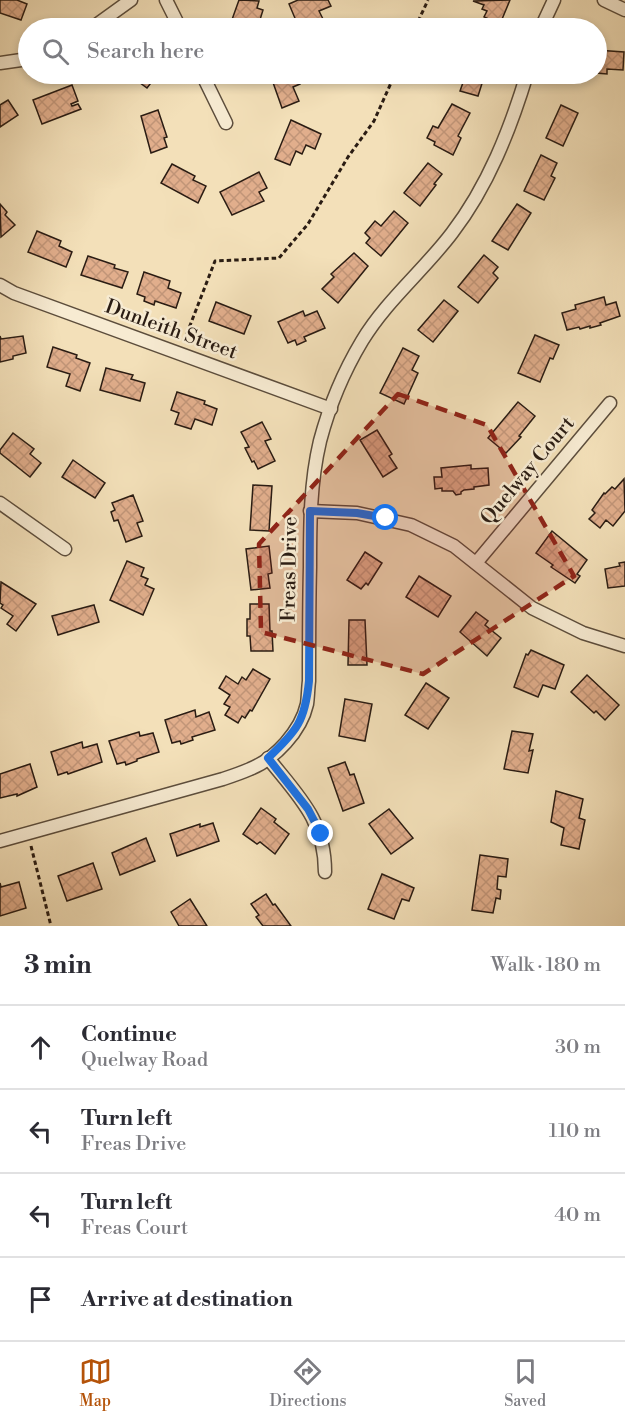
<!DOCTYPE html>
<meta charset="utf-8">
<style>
:root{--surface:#fff;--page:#f2f2f3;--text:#2b2b33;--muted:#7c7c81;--line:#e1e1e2;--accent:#b45309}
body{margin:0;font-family:"Libre Bodoni",serif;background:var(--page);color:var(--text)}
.stop{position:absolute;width:18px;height:18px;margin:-14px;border:4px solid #1a73e8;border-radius:50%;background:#fff}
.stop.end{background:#1a73e8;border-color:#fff;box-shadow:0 2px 6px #0008}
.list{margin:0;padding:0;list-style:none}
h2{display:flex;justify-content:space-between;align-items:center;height:78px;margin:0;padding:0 24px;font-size:26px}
h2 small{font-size:20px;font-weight:400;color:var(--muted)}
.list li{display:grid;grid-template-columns:39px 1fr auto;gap:18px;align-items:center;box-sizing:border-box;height:84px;padding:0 24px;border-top:2px solid var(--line)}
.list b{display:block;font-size:22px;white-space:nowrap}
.list p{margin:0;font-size:20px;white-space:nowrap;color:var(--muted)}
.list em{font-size:20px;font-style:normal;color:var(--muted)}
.icon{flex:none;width:33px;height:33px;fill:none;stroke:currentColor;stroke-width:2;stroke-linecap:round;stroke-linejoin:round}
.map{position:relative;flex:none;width:625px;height:926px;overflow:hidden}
.search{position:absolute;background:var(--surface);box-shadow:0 3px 9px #0003;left:18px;right:18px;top:18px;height:66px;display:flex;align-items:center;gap:15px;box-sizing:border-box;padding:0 21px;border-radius:33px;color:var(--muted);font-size:22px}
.sheet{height:414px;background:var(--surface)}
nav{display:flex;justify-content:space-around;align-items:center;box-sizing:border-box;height:84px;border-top:2px solid var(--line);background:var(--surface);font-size:16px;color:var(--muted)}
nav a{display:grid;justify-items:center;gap:3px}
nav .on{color:var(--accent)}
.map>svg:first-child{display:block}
</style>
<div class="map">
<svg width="625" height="926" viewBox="0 0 625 926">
<defs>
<pattern id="building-cross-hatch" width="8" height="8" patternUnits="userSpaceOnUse" patternTransform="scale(1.5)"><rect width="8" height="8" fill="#e1ae8c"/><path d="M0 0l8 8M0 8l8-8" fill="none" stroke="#c19578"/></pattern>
</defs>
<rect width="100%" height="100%" fill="#f3e0b9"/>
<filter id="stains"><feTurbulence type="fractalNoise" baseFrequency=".00333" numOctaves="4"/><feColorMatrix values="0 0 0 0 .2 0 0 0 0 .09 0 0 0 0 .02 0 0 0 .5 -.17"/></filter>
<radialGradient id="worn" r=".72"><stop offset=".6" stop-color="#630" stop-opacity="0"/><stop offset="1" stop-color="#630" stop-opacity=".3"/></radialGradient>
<g fill="url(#building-cross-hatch)" stroke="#2a1c13" stroke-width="1.5">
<polygon points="0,0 17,0 27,4 21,20 0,13"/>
<polygon points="239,0 259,1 257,8 263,10 259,23 251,20 248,28 229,28"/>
<polygon points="298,0 328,0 331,6 319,11 325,23 312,28 306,28 303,20 297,23 289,4"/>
<polygon points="510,0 500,24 484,17 487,11 482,9 484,5 473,1"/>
<polygon points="596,50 624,52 623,70 607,69 607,74 596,73"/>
<polygon points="123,74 155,74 157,75 147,88 136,80 134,82"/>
<polygon points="270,74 296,74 300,84 293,87 299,101 282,108"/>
<polygon points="459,74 485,74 478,96 460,91 465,77 459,75"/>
<polygon points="72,85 78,101 71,104 72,106 78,104 81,109 42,124 33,100"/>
<polygon points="8,100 18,115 0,127 0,105"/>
<polygon points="452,104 470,113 458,136 461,138 453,155 434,145 435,142 427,138 433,126 438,128"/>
<polygon points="561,105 578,113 563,146 546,138"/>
<polygon points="158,110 167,137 164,138 167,147 151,153 141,116"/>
<polygon points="291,120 321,134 315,149 306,145 302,154 296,151 290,165 275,159"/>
<polygon points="541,155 557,163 551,176 555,178 544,200 524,191"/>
<polygon points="428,163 442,174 434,184 436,185 420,206 404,193"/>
<polygon points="172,164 195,176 193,180 206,186 198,203 161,183"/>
<polygon points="259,172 267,188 259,192 264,201 232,215 220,192"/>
<polygon points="0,204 7,212 5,215 15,225 1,237"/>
<polygon points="517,204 531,213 508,250 492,241"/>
<polygon points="394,211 408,223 381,256 366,243 370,238 365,233 375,221 381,226"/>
<polygon points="37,231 61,241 59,246 72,252 66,267 28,252"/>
<polygon points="354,253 368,266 338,303 322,289 334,277 331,274"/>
<polygon points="484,255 498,267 493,273 498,278 478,303 458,287"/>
<polygon points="88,256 115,265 114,268 128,272 122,288 81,275"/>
<polygon points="144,272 170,281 168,288 181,293 176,308 155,301 154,305 144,301 145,297 137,294"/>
<polygon points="604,297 606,305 616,302 620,316 600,323 601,325 590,328 590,326 580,329 579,327 567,330 562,313 576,309 575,305"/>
<polygon points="444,300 458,311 433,342 418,330"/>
<polygon points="216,302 251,316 244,334 209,321"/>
<polygon points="303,311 305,316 317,311 325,328 304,337 306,341 297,345 295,340 288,343 278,322"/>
<polygon points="535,335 559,345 553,359 550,358 540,382 518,373"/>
<polygon points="0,336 1,339 23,336 26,353 13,356 13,359 0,362"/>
<polygon points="53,347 77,355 76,358 90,363 80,391 66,386 70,374 47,367"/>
<polygon points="403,348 419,356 412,370 418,373 404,404 380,393"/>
<polygon points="106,368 133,375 131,379 145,383 140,401 100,390"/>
<polygon points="177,392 205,401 204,404 217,409 212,425 195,419 191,429 175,424 179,413 171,410"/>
<polygon points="518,402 535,416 519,436 521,437 506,453 488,438"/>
<polygon points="262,422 271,439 265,441 275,461 258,469 254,461 252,462 245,448 249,447 241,432"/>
<polygon points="377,430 392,454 389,456 397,468 383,477 360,440"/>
<polygon points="13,433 34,449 30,454 41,463 30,477 0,453 0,450"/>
<polygon points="73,460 105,483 95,498 62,477"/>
<polygon points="471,465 471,469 488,468 489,485 474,487 474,489 464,490 461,492 461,494 456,495 453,491 442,491 442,488 435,489 434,477 442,477 441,468"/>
<polygon points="624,479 625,511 613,526 606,520 600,528 589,519 595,513 592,510 604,493 605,494 612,487 615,489"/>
<polygon points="253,485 272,486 269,531 250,530"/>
<polygon points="133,495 143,521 137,523 142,536 126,542 118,520 114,521 111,512 115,510 112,503"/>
<polygon points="552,531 587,560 577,574 580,576 575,583 551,567 553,565 536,553"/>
<polygon points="269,546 272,573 268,574 270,588 251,590 246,549"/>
<polygon points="365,552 382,563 368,585 366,583 361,589 347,580"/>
<polygon points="127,561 144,568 141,576 148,579 145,585 154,589 143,615 110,600"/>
<polygon points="625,562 625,586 608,588 605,569 620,566 619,563"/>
<polygon points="419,576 451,596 438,617 406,597"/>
<polygon points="1,582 36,604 16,631 7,624 13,616 1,608 3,605 0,603"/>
<polygon points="250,604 269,604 270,631 272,631 273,651 251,651 250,636 247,636 247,619 250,619"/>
<polygon points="94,605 99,622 58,635 52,616"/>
<polygon points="476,612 488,621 485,625 501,638 487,656 460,632"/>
<polygon points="349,620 365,620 367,665 348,665"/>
<polygon points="531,650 564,665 555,689 543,685 538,697 514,687 526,654 528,655"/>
<polygon points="253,669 270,679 252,711 250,710 245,718 242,716 238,723 225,715 230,707 224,704 230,695 219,688 226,676 238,684 242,677 246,680"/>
<polygon points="587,675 619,705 605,720 596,711 594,713 571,692"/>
<polygon points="426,683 449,698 428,729 405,715"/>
<polygon points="345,699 372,704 365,741 339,736"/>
<polygon points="195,710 196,717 209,712 215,730 192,737 193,740 181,744 180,741 172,743 165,720"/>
<polygon points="512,731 533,734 529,751 533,750 528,773 504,769"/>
<polygon points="139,732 140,736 153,733 159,752 137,759 137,761 126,765 125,762 117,764 109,741"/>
<polygon points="82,742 83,748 97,744 102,762 68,774 67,772 58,775 51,752"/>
<polygon points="345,762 350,775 354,774 364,803 343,811 328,768"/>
<polygon points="30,764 37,787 17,796 17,794 0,798 0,774"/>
<polygon points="556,791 583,799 579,818 585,820 579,849 561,845 564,828 551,822"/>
<polygon points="261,808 276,819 274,822 289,834 275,854 260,842 257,844 243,834"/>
<polygon points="389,809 413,838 391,854 369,824"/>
<polygon points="213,823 219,841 177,856 170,834 200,824 200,827"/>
<polygon points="146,838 155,861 120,875 112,853"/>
<polygon points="480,855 508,859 506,877 498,876 497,889 501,890 500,899 496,898 493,913 472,910"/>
<polygon points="93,863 102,889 67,901 58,876"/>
<polygon points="382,874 414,888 409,901 402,899 394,919 368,909"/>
<polygon points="19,882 26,908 0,916 0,883 1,887"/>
<polygon points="266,894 273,905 275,904 291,926 263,926 256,917 259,915 251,904"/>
<polygon points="190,899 207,926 179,926 171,912"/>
</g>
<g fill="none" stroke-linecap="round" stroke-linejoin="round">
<g stroke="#5c4d3c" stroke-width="15">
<g id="minor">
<polyline points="166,0 180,28"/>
<polyline points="604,0 625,10"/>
<polyline points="92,28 131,0"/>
<polyline points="541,28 554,0"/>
<polyline points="0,63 28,59"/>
<polyline points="202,74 226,123"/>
<polyline points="0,285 14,293 331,409"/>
<polyline points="0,503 65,549"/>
<polyline points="310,511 357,513 411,525 454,546 532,608 583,633 625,646"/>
<polyline points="476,563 610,403"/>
<path d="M268,758C299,797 325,820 325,872"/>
<path d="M0,841L223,779C232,776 241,773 250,769C275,759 301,731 307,704C308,697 308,689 309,681C309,643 309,605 310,567C310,525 310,483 320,441C329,407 344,371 362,341C386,301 424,270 452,233C488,186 510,130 527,74"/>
</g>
</g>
<g stroke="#2a1c13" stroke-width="3" stroke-dasharray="4.5 3" stroke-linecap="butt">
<polyline points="415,28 428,0"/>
<polyline points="184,341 215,261 279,258 308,224 348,157 374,121 395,74"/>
<polyline points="31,846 51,926"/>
</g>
<use href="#minor" stroke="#f7ebd2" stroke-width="12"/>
</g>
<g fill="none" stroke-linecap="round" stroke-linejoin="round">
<path stroke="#1a73e8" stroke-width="8" d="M321,834L308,809L268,758C297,731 305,721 309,681L310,511L357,513L386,518"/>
</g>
<path fill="#8f2418" fill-opacity="0.2" stroke="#8f2418" stroke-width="4.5" stroke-dasharray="12 8" stroke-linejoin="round" d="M398,394L487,425L574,576L423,674L261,632L259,544Z"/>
<g text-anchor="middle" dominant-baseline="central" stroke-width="5" stroke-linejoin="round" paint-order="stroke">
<g font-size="20" fill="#2a1c13" stroke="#f7ebd2">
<text transform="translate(171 330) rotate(20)">Dunleith Street</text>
<text transform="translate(528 471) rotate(-50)">Quelway Court</text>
<text transform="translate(290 569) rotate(-89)">Freas Drive</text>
</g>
</g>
<rect width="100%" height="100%" filter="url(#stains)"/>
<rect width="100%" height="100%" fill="url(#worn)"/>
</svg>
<div class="stop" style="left:386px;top:518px"></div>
<div class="stop end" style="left:321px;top:834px"></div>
<div class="search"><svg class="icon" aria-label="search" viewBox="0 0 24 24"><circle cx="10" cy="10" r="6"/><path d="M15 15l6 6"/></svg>Search here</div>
</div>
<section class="sheet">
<h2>3 min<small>Walk · 180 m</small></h2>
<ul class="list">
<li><svg class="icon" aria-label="ahead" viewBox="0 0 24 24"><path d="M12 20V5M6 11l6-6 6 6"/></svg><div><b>Continue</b><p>Quelway Road</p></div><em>30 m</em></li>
<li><svg class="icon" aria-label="left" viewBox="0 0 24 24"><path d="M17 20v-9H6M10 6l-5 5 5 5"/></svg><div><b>Turn left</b><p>Freas Drive</p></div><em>110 m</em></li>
<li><svg class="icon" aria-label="left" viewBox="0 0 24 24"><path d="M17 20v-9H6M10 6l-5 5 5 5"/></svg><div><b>Turn left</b><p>Freas Court</p></div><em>40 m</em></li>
<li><svg class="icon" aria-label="arrive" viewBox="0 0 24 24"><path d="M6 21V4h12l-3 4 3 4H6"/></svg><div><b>Arrive at destination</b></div></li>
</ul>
</section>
<nav>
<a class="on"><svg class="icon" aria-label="map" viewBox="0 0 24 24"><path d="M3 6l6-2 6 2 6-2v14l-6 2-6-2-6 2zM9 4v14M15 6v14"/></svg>Map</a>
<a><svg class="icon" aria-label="directions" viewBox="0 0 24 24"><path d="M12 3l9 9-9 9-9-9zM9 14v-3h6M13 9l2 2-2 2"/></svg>Directions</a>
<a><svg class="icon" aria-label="saved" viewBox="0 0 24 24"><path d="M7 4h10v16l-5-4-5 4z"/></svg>Saved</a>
</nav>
